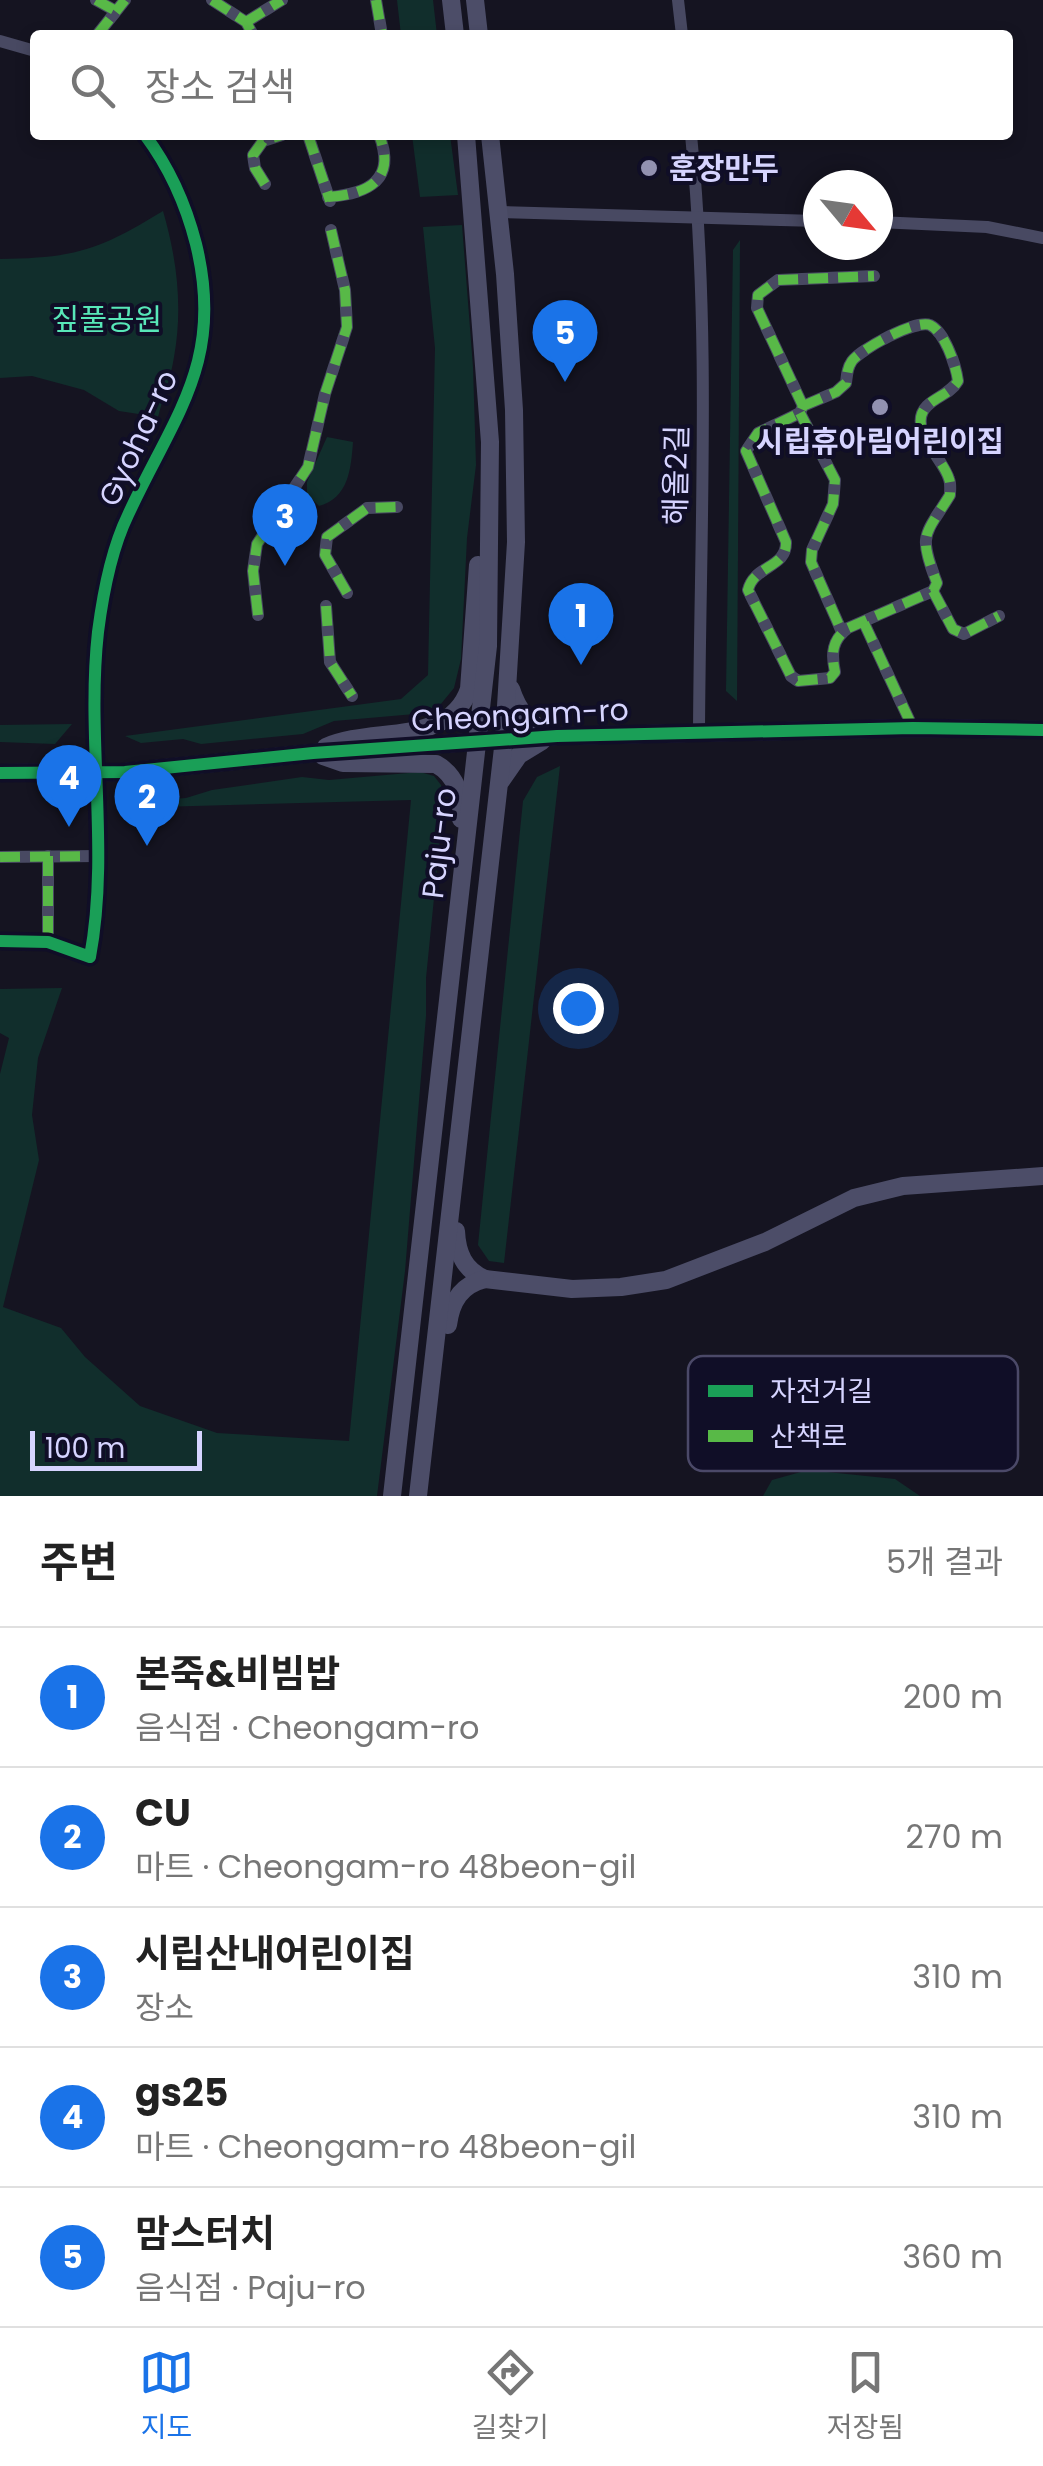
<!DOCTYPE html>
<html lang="ko">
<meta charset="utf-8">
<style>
:root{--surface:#fff;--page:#f2f2f2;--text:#222;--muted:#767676;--line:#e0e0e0;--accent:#1a73e8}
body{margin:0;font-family:Poppins,"Noto Sans KR",sans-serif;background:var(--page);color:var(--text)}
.compass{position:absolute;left:803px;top:170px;width:90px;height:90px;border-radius:50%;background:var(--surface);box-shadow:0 5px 15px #0003;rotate:119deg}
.scale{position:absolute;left:30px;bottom:25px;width:172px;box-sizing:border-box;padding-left:10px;border:5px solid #d6d4ff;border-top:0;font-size:28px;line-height:35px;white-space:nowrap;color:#d6d4ff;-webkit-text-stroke:8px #100e27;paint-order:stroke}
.you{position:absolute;left:578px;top:1008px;width:35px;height:35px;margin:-25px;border:8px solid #fff;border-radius:50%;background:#1a73e8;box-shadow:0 0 0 15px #1a73e833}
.badge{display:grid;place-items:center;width:65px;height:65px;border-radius:50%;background:var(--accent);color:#fff;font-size:32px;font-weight:700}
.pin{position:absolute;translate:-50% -82px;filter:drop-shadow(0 2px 5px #0008)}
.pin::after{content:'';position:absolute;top:52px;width:35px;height:30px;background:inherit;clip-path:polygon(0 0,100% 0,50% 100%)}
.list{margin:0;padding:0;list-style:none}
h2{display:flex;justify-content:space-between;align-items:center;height:130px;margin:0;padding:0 40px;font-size:42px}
h2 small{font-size:32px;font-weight:400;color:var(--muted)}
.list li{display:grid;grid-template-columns:65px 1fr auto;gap:30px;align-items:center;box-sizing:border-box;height:140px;padding:0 40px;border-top:2px solid var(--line)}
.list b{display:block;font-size:38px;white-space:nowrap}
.list p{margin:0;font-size:32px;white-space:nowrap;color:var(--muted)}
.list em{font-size:32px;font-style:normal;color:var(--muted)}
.icon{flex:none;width:55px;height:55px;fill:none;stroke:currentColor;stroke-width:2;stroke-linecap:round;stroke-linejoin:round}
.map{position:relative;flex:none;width:1043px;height:1496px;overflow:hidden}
.search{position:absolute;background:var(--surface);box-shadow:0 5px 15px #0003;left:30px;right:30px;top:30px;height:110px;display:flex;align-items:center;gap:25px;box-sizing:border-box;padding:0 35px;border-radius:10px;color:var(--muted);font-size:38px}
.sheet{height:830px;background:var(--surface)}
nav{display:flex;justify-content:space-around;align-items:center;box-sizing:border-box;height:140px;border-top:2px solid var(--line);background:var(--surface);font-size:28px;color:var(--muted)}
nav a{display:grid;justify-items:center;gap:5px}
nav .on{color:var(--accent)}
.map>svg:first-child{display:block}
</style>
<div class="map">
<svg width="1043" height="1496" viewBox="0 0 1043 1496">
<rect width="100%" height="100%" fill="#151421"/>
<g fill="#112e2c">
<polygon points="397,0 433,0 437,35 401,35"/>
<polygon points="412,135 450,135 458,195 420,197"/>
<path d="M163,211C177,259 183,308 174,357C171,377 163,397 158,417L119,411L84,390L32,376L0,378V259C76,258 99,250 163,211Z"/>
<polygon points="462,225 473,367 476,465 467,538 461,659 454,688 440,705 415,714 334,721 303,734 201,744 183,739 141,743 125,736 401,699 428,675 435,348 423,227"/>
<polygon points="740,240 737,701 726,691 733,250"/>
<path d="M327,437L353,442C351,468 349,498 319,506L307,494V482Z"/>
<polygon points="72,724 55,744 0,742 0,725"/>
<polygon points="560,766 504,1263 489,1261 478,1245 523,801 537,777"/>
<polygon points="420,772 434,776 441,785 444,798 426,978 426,1016 405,1271 377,1496 0,1496 0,1074 9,1038 0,1033 0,989 62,988 38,1058 32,1115 39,1160 3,1307 61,1328 85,1357 140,1406 217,1433 349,1441 411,800 123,808 134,802 186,798 212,790 302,777 329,780"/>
<polygon points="808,1470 895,1479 920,1496 763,1496 772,1480"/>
</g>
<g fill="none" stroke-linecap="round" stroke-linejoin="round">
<g stroke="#484962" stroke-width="12">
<polyline points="96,0 114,10"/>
<polyline points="212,0 246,22 253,35"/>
<polyline points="376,0 382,35"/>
<polyline points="678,0 682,35"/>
<polyline points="246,22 282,0"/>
<polyline points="97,35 125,0"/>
<polyline points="0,41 35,51"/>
<polyline points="308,135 330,201"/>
<path d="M691,135C711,333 700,533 699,732"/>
<polyline points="265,184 255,168 253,155 263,141 282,135"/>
<path d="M328,197C368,194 397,180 379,135"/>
<polyline points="498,212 818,221"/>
<polyline points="878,222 987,227 1043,238"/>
<path d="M803,406L836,392L846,383C847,375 847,368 852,361C861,349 916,319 930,325C945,332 956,366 958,381C950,394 937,396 927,406C906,427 943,458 949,479C951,484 950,490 950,495C924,537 918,533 937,583L933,591L848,628C832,640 831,653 835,672L830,678L798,681L791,676L748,590C754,565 787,568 786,542L746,451L758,433L800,413L803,406L757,308L758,295L778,280L874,276"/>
<polyline points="800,413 835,480 833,504 812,550 811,562 842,632"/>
<polyline points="933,591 953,629 964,634 999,616"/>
<polyline points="347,593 325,555 327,537 367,508 397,507"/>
<polyline points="326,606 330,662 352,696"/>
<polyline points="258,615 253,571 257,544 308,467 325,394 347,327 345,290 331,230"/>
<polyline points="864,623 913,728"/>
<polyline points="48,856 48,942"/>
<polyline points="0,857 99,856"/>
<path d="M0,941L48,942L90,957C110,850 86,740 98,632C103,593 111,550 128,515C174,415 225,362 196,244C186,205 169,167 145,135"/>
</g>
<g stroke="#4c4d68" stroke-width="18">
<polyline points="451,0 455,35"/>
<polyline points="475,0 479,35"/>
<path d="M511,689C518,711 530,726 552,734"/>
<path d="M326,747C371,726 450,747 469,689L478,565"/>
<path d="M323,756L343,763L436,764C456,775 463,797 461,819"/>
<polyline points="0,773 125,772 313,753 557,736 913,728 1043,730"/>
<polyline points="501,781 519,755 542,741"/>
<path d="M456,1231C457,1253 464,1270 485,1279L572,1289L621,1287L666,1280L765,1242L854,1198L903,1186L1043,1176"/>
<path d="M448,1325C451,1301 461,1285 485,1279"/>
<polyline points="392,1496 488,646 490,442 466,135"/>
<polyline points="418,1496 504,739 516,542 514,410 505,274 490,135"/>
</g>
<g stroke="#58b947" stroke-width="10" stroke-dasharray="20 10" stroke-linecap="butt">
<polyline points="96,0 114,10"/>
<polyline points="212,0 246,22 253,35"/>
<polyline points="376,0 382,35"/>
<polyline points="246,22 282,0"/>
<polyline points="97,35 125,0"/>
<polyline points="308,135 330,201"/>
<polyline points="265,184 255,168 253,155 263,141 282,135"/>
<path d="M328,197C368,194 397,180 379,135"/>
<path d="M803,406L836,392L846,383C847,375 847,368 852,361C861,349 916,319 930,325C945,332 956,366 958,381C950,394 937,396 927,406C906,427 943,458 949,479C951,484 950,490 950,495C924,537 918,533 937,583L933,591L848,628C832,640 831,653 835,672L830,678L798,681L791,676L748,590C754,565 787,568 786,542L746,451L758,433L800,413L803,406L757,308L758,295L778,280L874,276"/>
<polyline points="800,413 835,480 833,504 812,550 811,562 842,632"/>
<polyline points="933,591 953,629 964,634 999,616"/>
<polyline points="347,593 325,555 327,537 367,508 397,507"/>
<polyline points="326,606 330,662 352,696"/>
<polyline points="258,615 253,571 257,544 308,467 325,394 347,327 345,290 331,230"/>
<polyline points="864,623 913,728"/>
<polyline points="48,856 48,942"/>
<polyline points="0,857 99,856"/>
</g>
<g stroke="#100e27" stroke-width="19">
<g id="cycleway">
<polyline points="0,773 125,772 313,753 557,736 913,728 1043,730"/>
<path d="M0,941L48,942L90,957C110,850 86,740 98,632C103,593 111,550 128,515C174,415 225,362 196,244C186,205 169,167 145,135"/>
</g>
</g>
<use href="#cycleway" stroke="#1a9f57" stroke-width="12"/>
</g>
<g fill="#9291b1" stroke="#100e27" stroke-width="4">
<circle cx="649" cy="168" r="10"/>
<circle cx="880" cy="407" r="10"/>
</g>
<g text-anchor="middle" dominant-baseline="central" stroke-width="8" stroke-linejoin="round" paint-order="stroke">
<g font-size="30" font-weight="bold" fill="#d6d4ff" stroke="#100e27" text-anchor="start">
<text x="669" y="168">훈장만두</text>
<text x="880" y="441" text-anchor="middle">시립휴아림어린이집</text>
</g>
<g font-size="30" fill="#58e7b8" stroke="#100e27">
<text x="107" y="319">짚풀공원</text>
</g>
<g font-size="30" fill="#d6d4ff" stroke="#100e27">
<text transform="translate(138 438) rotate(-65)">Gyoha-ro</text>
<text transform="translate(676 475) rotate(-89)">해올2길</text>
<text transform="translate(520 715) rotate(-3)">Cheongam-ro</text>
<text transform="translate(439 843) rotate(-83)">Paju-ro</text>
</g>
</g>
<rect x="688" y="1356" width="330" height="115" rx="15" fill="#100e27" stroke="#4b4968" stroke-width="2.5"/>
<rect x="708" y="1385" width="45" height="12" fill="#1a9f57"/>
<rect x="708" y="1430" width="45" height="12" fill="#58b947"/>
<g font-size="28" fill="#d6d4ff">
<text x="770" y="1401">자전거길</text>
<text x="770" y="1446">산책로</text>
</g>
</svg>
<svg class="compass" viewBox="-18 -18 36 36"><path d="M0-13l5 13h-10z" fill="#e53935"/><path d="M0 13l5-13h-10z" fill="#767676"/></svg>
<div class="scale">100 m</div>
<div class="you"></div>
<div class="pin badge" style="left:581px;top:665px">1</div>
<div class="pin badge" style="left:147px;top:846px">2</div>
<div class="pin badge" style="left:285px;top:566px">3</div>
<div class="pin badge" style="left:69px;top:827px">4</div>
<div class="pin badge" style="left:565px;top:382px">5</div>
<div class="search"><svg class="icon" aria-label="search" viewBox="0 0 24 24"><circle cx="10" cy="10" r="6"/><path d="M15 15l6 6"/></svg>장소 검색</div>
</div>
<section class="sheet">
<h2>주변<small>5개 결과</small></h2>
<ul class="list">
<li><span class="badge">1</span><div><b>본죽&amp;비빔밥</b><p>음식점 · Cheongam-ro</p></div><em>200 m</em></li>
<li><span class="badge">2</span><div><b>CU</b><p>마트 · Cheongam-ro 48beon-gil</p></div><em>270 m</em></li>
<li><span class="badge">3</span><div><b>시립산내어린이집</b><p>장소</p></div><em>310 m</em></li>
<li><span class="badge">4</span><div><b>gs25</b><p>마트 · Cheongam-ro 48beon-gil</p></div><em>310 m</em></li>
<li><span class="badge">5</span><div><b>맘스터치</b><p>음식점 · Paju-ro</p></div><em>360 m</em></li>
</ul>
</section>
<nav>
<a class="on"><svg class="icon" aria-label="map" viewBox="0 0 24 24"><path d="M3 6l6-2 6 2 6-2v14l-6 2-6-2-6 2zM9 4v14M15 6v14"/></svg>지도</a>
<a><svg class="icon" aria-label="directions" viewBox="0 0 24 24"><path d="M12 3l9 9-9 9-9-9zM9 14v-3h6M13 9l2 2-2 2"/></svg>길찾기</a>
<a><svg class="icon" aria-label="saved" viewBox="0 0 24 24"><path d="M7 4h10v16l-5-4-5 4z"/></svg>저장됨</a>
</nav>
